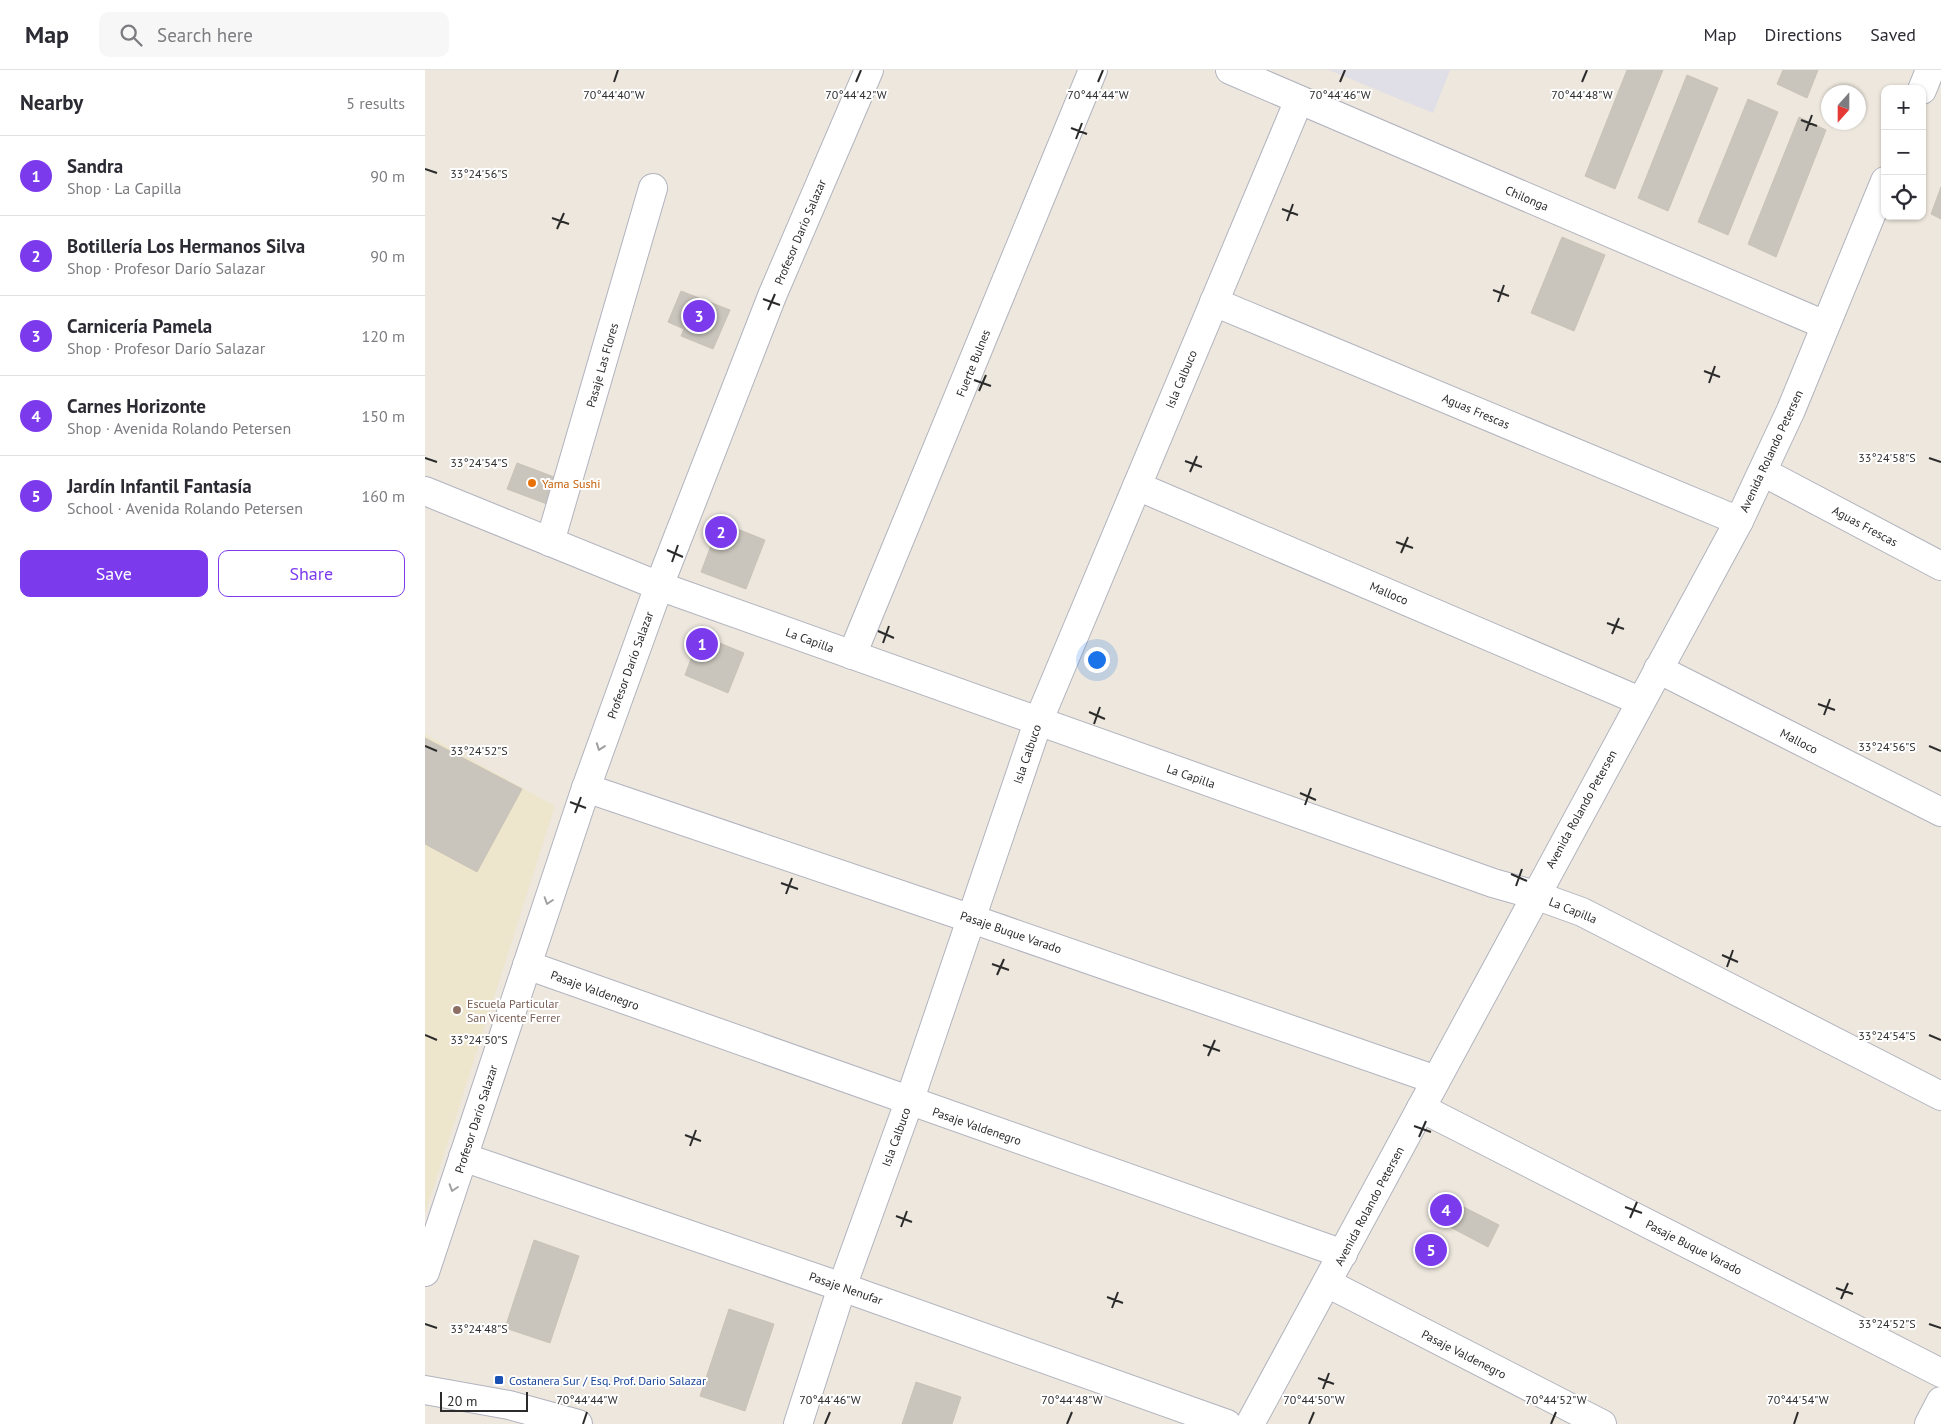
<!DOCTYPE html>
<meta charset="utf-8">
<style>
:root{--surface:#fff;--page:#f7f7f7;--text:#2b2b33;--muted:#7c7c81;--line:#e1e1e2;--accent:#7c3aed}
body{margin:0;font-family:"PT Sans",sans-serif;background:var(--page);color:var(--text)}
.controls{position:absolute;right:15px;top:15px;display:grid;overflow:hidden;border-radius:10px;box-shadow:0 1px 4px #0004}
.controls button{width:45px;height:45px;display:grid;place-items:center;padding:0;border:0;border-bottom:1px solid var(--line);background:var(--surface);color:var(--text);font:25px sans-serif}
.compass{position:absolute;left:1396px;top:15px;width:45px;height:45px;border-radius:50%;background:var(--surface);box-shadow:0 1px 4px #0004;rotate:201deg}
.scale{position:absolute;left:15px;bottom:12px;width:88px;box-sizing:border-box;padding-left:5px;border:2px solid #2b2b2b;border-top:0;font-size:14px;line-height:18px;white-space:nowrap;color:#2b2b2b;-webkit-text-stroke:4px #fff;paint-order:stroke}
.you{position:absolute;left:671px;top:589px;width:18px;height:18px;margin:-12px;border:4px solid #fff;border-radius:50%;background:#1a73e8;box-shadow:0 0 0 8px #1a73e833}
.badge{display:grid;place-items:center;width:32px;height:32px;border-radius:50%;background:var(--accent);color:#fff;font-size:16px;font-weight:700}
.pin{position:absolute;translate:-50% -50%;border:2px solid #fff;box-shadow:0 1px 5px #0006}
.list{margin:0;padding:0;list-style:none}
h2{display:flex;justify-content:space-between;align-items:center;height:65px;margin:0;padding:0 20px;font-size:21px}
h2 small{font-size:16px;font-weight:400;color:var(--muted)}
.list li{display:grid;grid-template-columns:32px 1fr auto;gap:15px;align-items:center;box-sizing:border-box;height:80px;padding:0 20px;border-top:1px solid var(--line)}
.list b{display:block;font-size:19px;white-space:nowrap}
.list p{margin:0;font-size:16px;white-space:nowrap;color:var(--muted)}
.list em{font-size:16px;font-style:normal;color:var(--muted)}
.actions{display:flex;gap:10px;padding:15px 20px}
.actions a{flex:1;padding:11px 0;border:1px solid var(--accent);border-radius:10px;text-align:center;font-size:18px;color:var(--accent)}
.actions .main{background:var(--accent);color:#fff}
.icon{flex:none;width:28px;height:28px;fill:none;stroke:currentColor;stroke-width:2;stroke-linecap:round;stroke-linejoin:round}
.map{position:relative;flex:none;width:1516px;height:1354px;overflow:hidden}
header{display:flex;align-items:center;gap:30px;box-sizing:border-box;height:70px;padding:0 25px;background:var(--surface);border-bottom:1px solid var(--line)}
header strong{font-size:24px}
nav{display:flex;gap:28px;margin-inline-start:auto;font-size:18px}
.search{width:350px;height:45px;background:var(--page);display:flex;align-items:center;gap:12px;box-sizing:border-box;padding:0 18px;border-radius:10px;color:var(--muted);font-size:19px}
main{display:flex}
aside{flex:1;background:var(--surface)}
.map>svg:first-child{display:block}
</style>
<header>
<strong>Map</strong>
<div class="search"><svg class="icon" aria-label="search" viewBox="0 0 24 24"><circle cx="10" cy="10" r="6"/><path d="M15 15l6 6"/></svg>Search here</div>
<nav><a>Map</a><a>Directions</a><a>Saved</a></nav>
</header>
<main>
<aside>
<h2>Nearby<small>5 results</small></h2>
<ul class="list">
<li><span class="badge">1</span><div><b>Sandra</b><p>Shop · La Capilla</p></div><em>90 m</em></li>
<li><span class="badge">2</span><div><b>Botillería Los Hermanos Silva</b><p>Shop · Profesor Darío Salazar</p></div><em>90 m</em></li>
<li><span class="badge">3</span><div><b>Carnicería Pamela</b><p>Shop · Profesor Darío Salazar</p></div><em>120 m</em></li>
<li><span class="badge">4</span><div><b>Carnes Horizonte</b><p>Shop · Avenida Rolando Petersen</p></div><em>150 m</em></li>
<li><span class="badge">5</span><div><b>Jardín Infantil Fantasía</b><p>School · Avenida Rolando Petersen</p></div><em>160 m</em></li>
</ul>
<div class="actions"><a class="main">Save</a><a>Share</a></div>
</aside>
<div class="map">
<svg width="1516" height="1354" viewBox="0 0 1516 1354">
<rect width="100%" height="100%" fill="#ede7dd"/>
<polygon fill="#e0dee6" points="904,0 1025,0 1008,43"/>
<polygon fill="#eee5cd" points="0,664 130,736 0,1144"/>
<g fill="#c9c5bc" stroke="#c9c3b7">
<polygon points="1202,0 1238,0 1190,119 1160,106"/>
<polygon points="1358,0 1393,0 1382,28 1352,14"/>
<polygon points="1262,5 1293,18 1243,141 1213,128"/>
<polygon points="1323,29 1353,42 1303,165 1273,152"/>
<polygon points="1374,47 1401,60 1351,187 1323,174"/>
<polygon points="1516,117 1516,149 1506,144"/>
<polygon points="1137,167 1180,185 1149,261 1106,243"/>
<polygon points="256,221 305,240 288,279 256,266 259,259 243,252"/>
<polygon points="92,393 132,408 122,434 82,419"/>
<polygon points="295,452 340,470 321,519 276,502"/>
<polygon points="275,565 319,583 303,623 260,605"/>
<polygon points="0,668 97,719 52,802 0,774"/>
<polygon points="1021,1128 1074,1155 1063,1177 1010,1149"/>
<polygon points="109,1170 154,1186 125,1273 80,1258"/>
<polygon points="304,1239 349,1254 320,1341 275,1326"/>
<polygon points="491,1312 536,1327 527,1354 477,1354"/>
</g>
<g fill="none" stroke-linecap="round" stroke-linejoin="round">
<g stroke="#b1b3bf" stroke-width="30">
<g id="street">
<polyline points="805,0 1400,255"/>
<polyline points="789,232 1314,451"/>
<polyline points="1338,402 1516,496"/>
<polyline points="712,416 1215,631"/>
<polyline points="125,472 228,118"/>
<polyline points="234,516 347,226 444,0"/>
<polyline points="427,585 668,0"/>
<polyline points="1233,599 1516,742"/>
<polyline points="161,718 547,849 1011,1010"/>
<polyline points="102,895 918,1184"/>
<polyline points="996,1038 1516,1303"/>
<polyline points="38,1087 417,1217 802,1354"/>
<polyline points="902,1213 1177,1354"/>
<polyline points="373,1354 417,1217 484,1032 613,652 874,30"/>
<polyline points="1504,1354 1516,1331"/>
</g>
</g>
<g stroke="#b1b3bf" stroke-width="30">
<g id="secondary">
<polyline points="1497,20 1505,0"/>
<polyline points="0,421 234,516 1068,813 1110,825 1157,842 1516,1026"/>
<polyline points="0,1202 161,718 234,516"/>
<polyline points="0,1320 84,1335 153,1354"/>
<polyline points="825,1354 1314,451 1366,340 1460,111"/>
</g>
</g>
<use href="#street" stroke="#fff" stroke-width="28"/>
<use href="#secondary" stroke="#fff" stroke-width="28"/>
</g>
<defs><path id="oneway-chevron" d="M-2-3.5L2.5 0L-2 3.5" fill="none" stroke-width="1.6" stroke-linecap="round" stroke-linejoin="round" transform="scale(1.25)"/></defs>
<g stroke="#a0a0a0">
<use href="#oneway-chevron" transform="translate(175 677) rotate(110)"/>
<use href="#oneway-chevron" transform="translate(123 831) rotate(108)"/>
<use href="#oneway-chevron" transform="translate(28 1118) rotate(108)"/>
</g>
<path fill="none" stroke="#2b2b2b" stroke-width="2" d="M189,12L193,0M431,12L436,0M673,12L678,0M915,12L920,0M1157,12L1162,0M1376,50L1392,56M646,58L662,64M1381,61L1387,45M651,69L657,53M0,99L12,103M857,139L873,145M127,148L144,154M862,151L868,134M132,159L139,143M1068,220L1084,226M338,229L355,235M1073,232L1079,215M343,240L350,224M1279,301L1295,307M549,310L566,316M1284,313L1290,296M554,321L561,305M0,388L12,392M1504,388L1516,392M760,391L777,397M765,402L772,386M971,472L988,478M242,480L258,487M976,483L983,467M247,492L253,475M1182,553L1199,559M453,561L469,568M1187,564L1194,548M458,573L464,556M1393,634L1410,640M664,642L680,649M1399,645L1405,629M669,654L675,637M0,676L12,681M1504,676L1516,681M875,723L891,730M145,732L161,738M880,735L886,718M150,743L156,727M1086,804L1102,811M356,813L373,819M1091,816L1097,799M361,824L367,808M1297,885L1313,892M567,894L584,900M1302,897L1308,880M572,905L579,889M0,965L12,970M1504,965L1516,970M778,975L795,981M783,986L790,970M989,1056L1006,1062M260,1065L276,1071M994,1067L1001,1051M265,1076L271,1060M1200,1137L1217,1143M471,1146L487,1152M1205,1148L1212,1132M476,1157L482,1141M1411,1218L1428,1224M682,1227L698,1233M1416,1229L1423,1213M687,1238L693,1222M0,1254L12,1258M1504,1254L1516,1258M893,1308L909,1314M898,1319L904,1303M158,1354L162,1342M400,1354L405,1342M642,1354L647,1342M884,1354L889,1342M1126,1354L1131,1342M1369,1354L1373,1342"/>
<circle fill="#e8710a" stroke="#fff" stroke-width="2" cx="107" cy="413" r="5"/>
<circle fill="#8d6e63" stroke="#fff" stroke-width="2" cx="32" cy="940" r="5"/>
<rect fill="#1a4fb4" stroke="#fff" stroke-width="2" x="69" y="1305" width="10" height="10" rx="2.5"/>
<g text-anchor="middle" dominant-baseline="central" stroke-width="4" stroke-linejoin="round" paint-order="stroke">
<g font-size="12" fill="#2b2b2b" stroke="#fff">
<text transform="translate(1102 128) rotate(23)">Chilonga</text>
<text transform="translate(375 162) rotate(-67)">Profesor Darío Salazar</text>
<text transform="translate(548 293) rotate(-68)">Fuerte Bulnes</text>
<text transform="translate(177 295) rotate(-74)">Pasaje Las Flores</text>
<text transform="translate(756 309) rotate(-67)">Isla Calbuco</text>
<text transform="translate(1051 341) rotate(23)">Aguas Frescas</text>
<text transform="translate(1346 381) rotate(-65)">Avenida Rolando Petersen</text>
<text transform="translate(1440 456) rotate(28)">Aguas Frescas</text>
<text transform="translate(964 523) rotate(23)">Malloco</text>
<text transform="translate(385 570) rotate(20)">La Capilla</text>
<text transform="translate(205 595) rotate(-70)">Profesor Darío Salazar</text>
<text transform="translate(1374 671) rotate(27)">Malloco</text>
<text transform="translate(602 684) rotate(-71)">Isla Calbuco</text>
<text transform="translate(766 706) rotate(19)">La Capilla</text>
<text transform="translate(1156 739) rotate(-61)">Avenida Rolando Petersen</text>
<text transform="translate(1148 840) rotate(22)">La Capilla</text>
<text transform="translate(586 862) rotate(19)">Pasaje Buque Varado</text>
<text transform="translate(170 920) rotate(20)">Pasaje Valdenegro</text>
<text transform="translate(51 1049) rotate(-72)">Profesor Darío Salazar</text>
<text transform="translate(552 1056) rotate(19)">Pasaje Valdenegro</text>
<text transform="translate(471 1067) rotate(-70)">Isla Calbuco</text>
<text transform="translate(944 1136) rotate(-62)">Avenida Rolando Petersen</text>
<text transform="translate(1269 1177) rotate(27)">Pasaje Buque Varado</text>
<text transform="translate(421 1218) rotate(19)">Pasaje Nenufar</text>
<text transform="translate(1039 1284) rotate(27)">Pasaje Valdenegro</text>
</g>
<g font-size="12" fill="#c56008" stroke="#fff" text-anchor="start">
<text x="117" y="413">Yama Sushi</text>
</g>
<g font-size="12" fill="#785e54" stroke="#fff" text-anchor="start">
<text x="42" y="933">Escuela Particular<tspan x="42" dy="14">San Vicente Ferrer</tspan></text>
</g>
<g font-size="12" fill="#164399" stroke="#fff" text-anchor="start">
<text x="84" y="1310">Costanera Sur / Esq. Prof. Dario Salazar</text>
</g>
</g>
<g font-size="12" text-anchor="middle" fill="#2b2b2b" stroke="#fff" stroke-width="4" stroke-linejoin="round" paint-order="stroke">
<text x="189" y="29">70°44'40"W</text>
<text x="431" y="29">70°44'42"W</text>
<text x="673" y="29">70°44'44"W</text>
<text x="915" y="29">70°44'46"W</text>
<text x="1157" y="29">70°44'48"W</text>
<text x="54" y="108">33°24'56"S</text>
<text x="1462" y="392">33°24'58"S</text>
<text x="54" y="397">33°24'54"S</text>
<text x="1462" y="681">33°24'56"S</text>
<text x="54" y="685">33°24'52"S</text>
<text x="1462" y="970">33°24'54"S</text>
<text x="54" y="974">33°24'50"S</text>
<text x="1462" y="1258">33°24'52"S</text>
<text x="54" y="1263">33°24'48"S</text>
<text x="162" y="1334">70°44'44"W</text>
<text x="405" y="1334">70°44'46"W</text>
<text x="647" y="1334">70°44'48"W</text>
<text x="889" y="1334">70°44'50"W</text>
<text x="1131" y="1334">70°44'52"W</text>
<text x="1373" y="1334">70°44'54"W</text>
</g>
</svg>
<div class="controls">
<button>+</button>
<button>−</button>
<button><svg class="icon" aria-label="locate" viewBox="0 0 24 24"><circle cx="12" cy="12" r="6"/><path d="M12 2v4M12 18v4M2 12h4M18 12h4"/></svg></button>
</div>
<svg class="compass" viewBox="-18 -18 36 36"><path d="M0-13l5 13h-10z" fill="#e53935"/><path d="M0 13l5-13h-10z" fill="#7c7c81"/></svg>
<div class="scale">20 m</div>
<div class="you"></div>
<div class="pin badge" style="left:277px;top:574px">1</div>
<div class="pin badge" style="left:296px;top:462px">2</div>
<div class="pin badge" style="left:274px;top:246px">3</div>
<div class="pin badge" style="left:1021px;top:1140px">4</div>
<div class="pin badge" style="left:1006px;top:1180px">5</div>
</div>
</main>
